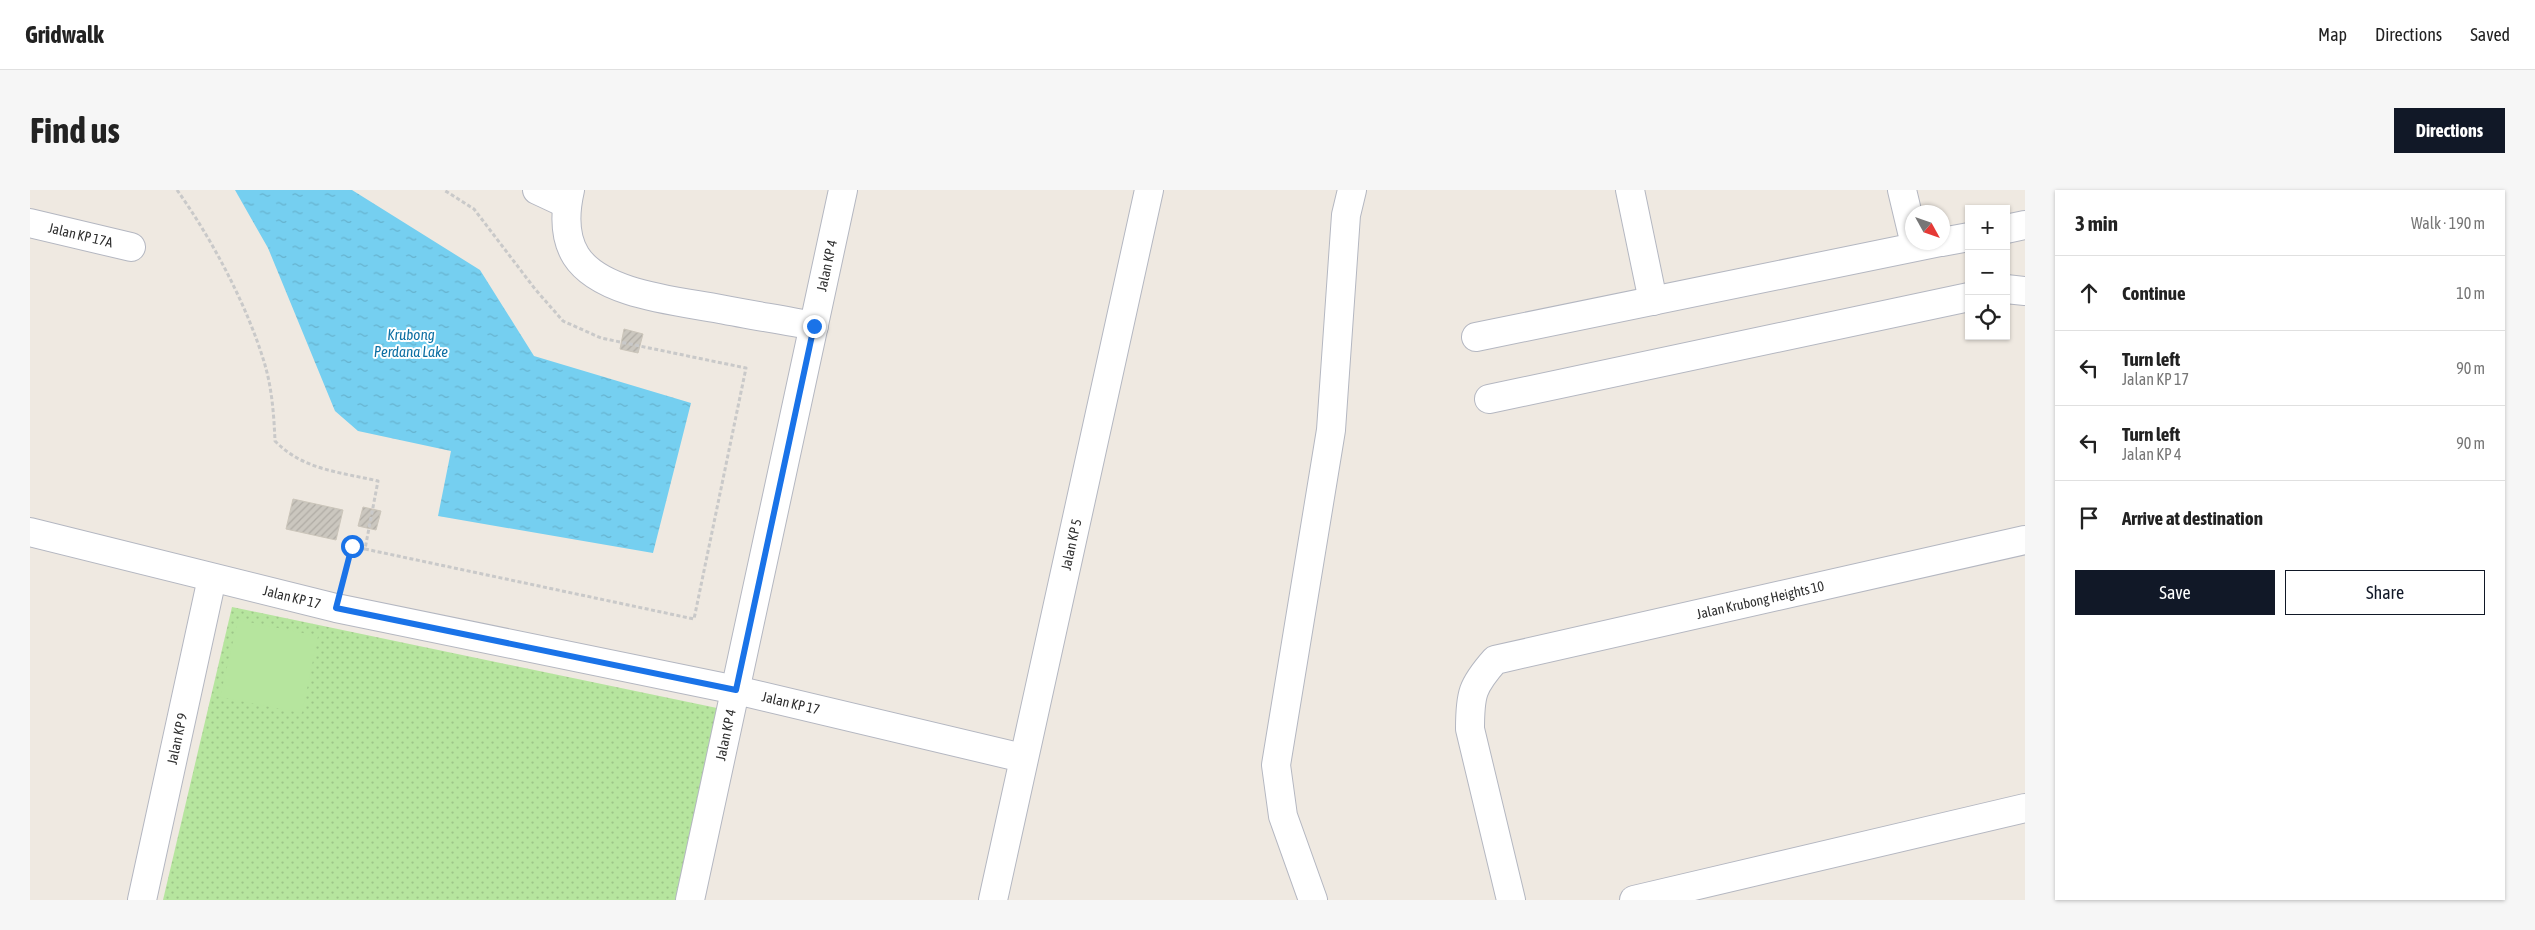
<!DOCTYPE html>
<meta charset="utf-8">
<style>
:root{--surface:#fff;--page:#f6f6f6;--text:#222;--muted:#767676;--line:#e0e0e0;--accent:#111827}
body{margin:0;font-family:"Asap Condensed",sans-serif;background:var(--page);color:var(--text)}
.controls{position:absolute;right:15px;top:15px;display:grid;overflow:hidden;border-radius:0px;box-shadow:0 1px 4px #0004}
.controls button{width:45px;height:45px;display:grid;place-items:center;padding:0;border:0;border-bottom:1px solid var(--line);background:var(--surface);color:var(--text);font:25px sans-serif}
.compass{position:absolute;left:1875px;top:15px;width:45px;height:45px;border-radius:50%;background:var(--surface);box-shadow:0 1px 4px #0004;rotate:130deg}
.stop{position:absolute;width:15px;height:15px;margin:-11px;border:4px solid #1a73e8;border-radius:50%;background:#fff}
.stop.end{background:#1a73e8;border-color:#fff;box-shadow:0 1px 5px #0008}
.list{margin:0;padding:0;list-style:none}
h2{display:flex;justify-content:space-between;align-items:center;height:65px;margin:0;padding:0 20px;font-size:21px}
h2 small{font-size:16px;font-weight:400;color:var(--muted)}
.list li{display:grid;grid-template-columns:32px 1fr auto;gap:15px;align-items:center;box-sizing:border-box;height:75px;padding:0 20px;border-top:1px solid var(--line)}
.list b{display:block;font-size:19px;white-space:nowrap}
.list p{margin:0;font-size:16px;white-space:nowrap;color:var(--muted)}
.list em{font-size:16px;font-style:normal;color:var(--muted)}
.actions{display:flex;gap:10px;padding:15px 20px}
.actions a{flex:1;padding:11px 0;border:1px solid var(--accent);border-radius:0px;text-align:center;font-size:18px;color:var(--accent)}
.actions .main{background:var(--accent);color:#fff}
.icon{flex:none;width:28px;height:28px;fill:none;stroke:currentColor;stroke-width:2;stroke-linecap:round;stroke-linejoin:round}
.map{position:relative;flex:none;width:1995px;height:710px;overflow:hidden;border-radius:0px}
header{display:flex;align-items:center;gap:30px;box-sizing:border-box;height:70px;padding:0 25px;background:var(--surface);border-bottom:1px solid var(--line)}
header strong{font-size:24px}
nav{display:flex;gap:28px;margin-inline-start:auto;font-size:18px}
.intro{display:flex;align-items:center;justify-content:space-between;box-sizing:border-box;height:120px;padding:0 30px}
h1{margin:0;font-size:35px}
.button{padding:12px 22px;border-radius:0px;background:var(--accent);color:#fff;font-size:18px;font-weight:700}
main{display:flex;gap:30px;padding:0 30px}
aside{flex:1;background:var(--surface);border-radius:0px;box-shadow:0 1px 4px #0004}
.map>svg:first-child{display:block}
</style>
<header>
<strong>Gridwalk</strong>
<nav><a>Map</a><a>Directions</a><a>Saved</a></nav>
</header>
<div class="intro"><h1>Find us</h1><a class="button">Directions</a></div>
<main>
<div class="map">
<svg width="1995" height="710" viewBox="0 0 1995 710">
<defs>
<pattern id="grass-dots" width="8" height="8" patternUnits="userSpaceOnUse" patternTransform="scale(1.25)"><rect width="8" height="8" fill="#b6e59e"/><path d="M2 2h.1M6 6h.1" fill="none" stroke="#9dc588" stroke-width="1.8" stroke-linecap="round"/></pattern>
<pattern id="water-ripples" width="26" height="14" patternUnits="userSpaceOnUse" patternTransform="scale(1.25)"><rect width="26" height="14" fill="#75cff0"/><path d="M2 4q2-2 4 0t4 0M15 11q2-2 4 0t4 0" fill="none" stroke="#66b2ce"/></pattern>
<pattern id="building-hatch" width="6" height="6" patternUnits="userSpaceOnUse" patternTransform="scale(1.25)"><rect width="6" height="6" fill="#cbc7bf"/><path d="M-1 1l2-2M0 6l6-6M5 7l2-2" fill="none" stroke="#afaba4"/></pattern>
</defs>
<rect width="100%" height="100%" fill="#efe9e1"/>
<polygon fill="url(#grass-dots)" points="202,417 687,518 647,710 133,710"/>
<polygon fill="#b6e59e" points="208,430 288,446 272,523 190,507"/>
<polygon fill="url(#water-ripples)" points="205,0 322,0 450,80 504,166 661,213 623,363 408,326 421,261 328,241 305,221 238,58"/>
<g fill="url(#building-hatch)" stroke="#cbc5ba">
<polygon points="594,139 613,144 608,163 590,159"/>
<polygon points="263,309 313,320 306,350 256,339"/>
<polygon points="333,317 351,321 346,340 328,336"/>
</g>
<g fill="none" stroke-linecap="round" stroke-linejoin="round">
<g stroke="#b4b7c1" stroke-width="30">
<g id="street">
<polyline points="507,0 537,14"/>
<path d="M540,0C535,22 534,47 546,66C571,105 649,111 690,119C721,125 753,130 784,136"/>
<polyline points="1600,0 1623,111"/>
<polyline points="1872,0 1882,42"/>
<path id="s1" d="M0,33L101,57"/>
<polyline points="1976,39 1995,35"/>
<polyline points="1912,52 1939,47"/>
<polyline points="1976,99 1995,101"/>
<polyline points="1446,147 1910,52"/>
<polyline points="1459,209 1939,107"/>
<path id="s2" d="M0,342L306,418L706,500L993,568"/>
<path id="s3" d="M112,710L182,388"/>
<path id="s4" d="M660,710L813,0"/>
<path id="s5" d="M963,710L1119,0"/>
<polyline points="1283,710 1253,626 1246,575 1301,240 1316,25 1322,0"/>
<path id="s6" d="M1481,710L1440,539C1440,504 1442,496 1465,470L1995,350"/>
<polyline points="1604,710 1995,618"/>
</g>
</g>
<g stroke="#c9c9c9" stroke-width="3" stroke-dasharray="4 2.5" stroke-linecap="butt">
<path d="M147,0C182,49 218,117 235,175C242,199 244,226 245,251C273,280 310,282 348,291L335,359L664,429L716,178L571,148L533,131L505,99L444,19L414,0"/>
<polyline points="313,391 322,356 335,359"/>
</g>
<use href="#street" stroke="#fff" stroke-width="28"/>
</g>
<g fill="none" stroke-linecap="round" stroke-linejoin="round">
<polyline stroke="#1a73e8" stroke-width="6" points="322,356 306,418 706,500 784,136"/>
</g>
<g text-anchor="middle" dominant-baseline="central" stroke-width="4" stroke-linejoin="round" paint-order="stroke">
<g font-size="14" fill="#2e2e2e" stroke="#fff">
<text stroke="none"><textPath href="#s1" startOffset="52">Jalan KP 17A</textPath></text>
<text stroke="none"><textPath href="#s4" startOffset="649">Jalan KP 4</textPath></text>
<text stroke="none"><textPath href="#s5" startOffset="364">Jalan KP 5</textPath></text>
<text stroke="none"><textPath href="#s2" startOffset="270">Jalan KP 17</textPath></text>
<text stroke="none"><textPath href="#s6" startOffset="524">Jalan Krubong Heights 10</textPath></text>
<text stroke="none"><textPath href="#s2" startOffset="780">Jalan KP 17</textPath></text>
<text stroke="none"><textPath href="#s4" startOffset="169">Jalan KP 4</textPath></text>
<text stroke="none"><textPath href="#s3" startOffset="165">Jalan KP 9</textPath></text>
</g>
<g font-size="15" font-style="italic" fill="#0d6fa3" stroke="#fff">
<text x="381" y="144">Krubong<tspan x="381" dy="17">Perdana Lake</tspan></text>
</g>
</g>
</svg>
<div class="controls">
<button>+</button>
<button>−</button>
<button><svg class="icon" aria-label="locate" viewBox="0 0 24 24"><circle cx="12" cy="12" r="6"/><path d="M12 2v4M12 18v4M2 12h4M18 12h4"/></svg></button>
</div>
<svg class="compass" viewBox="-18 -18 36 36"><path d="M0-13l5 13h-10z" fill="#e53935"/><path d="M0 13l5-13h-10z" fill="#767676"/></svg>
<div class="stop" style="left:322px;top:356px"></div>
<div class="stop end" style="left:784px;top:136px"></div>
</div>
<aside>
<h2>3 min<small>Walk · 190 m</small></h2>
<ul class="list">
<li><svg class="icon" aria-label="ahead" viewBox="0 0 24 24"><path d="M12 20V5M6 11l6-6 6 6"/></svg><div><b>Continue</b></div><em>10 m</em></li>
<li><svg class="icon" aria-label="left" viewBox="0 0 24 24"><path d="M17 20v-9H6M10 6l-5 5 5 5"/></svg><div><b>Turn left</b><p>Jalan KP 17</p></div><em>90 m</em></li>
<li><svg class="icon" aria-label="left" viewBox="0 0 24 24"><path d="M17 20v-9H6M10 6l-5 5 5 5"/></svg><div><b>Turn left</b><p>Jalan KP 4</p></div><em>90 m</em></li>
<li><svg class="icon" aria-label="arrive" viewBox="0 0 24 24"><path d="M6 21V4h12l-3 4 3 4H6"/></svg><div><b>Arrive at destination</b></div></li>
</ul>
<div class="actions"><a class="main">Save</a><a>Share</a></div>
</aside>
</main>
